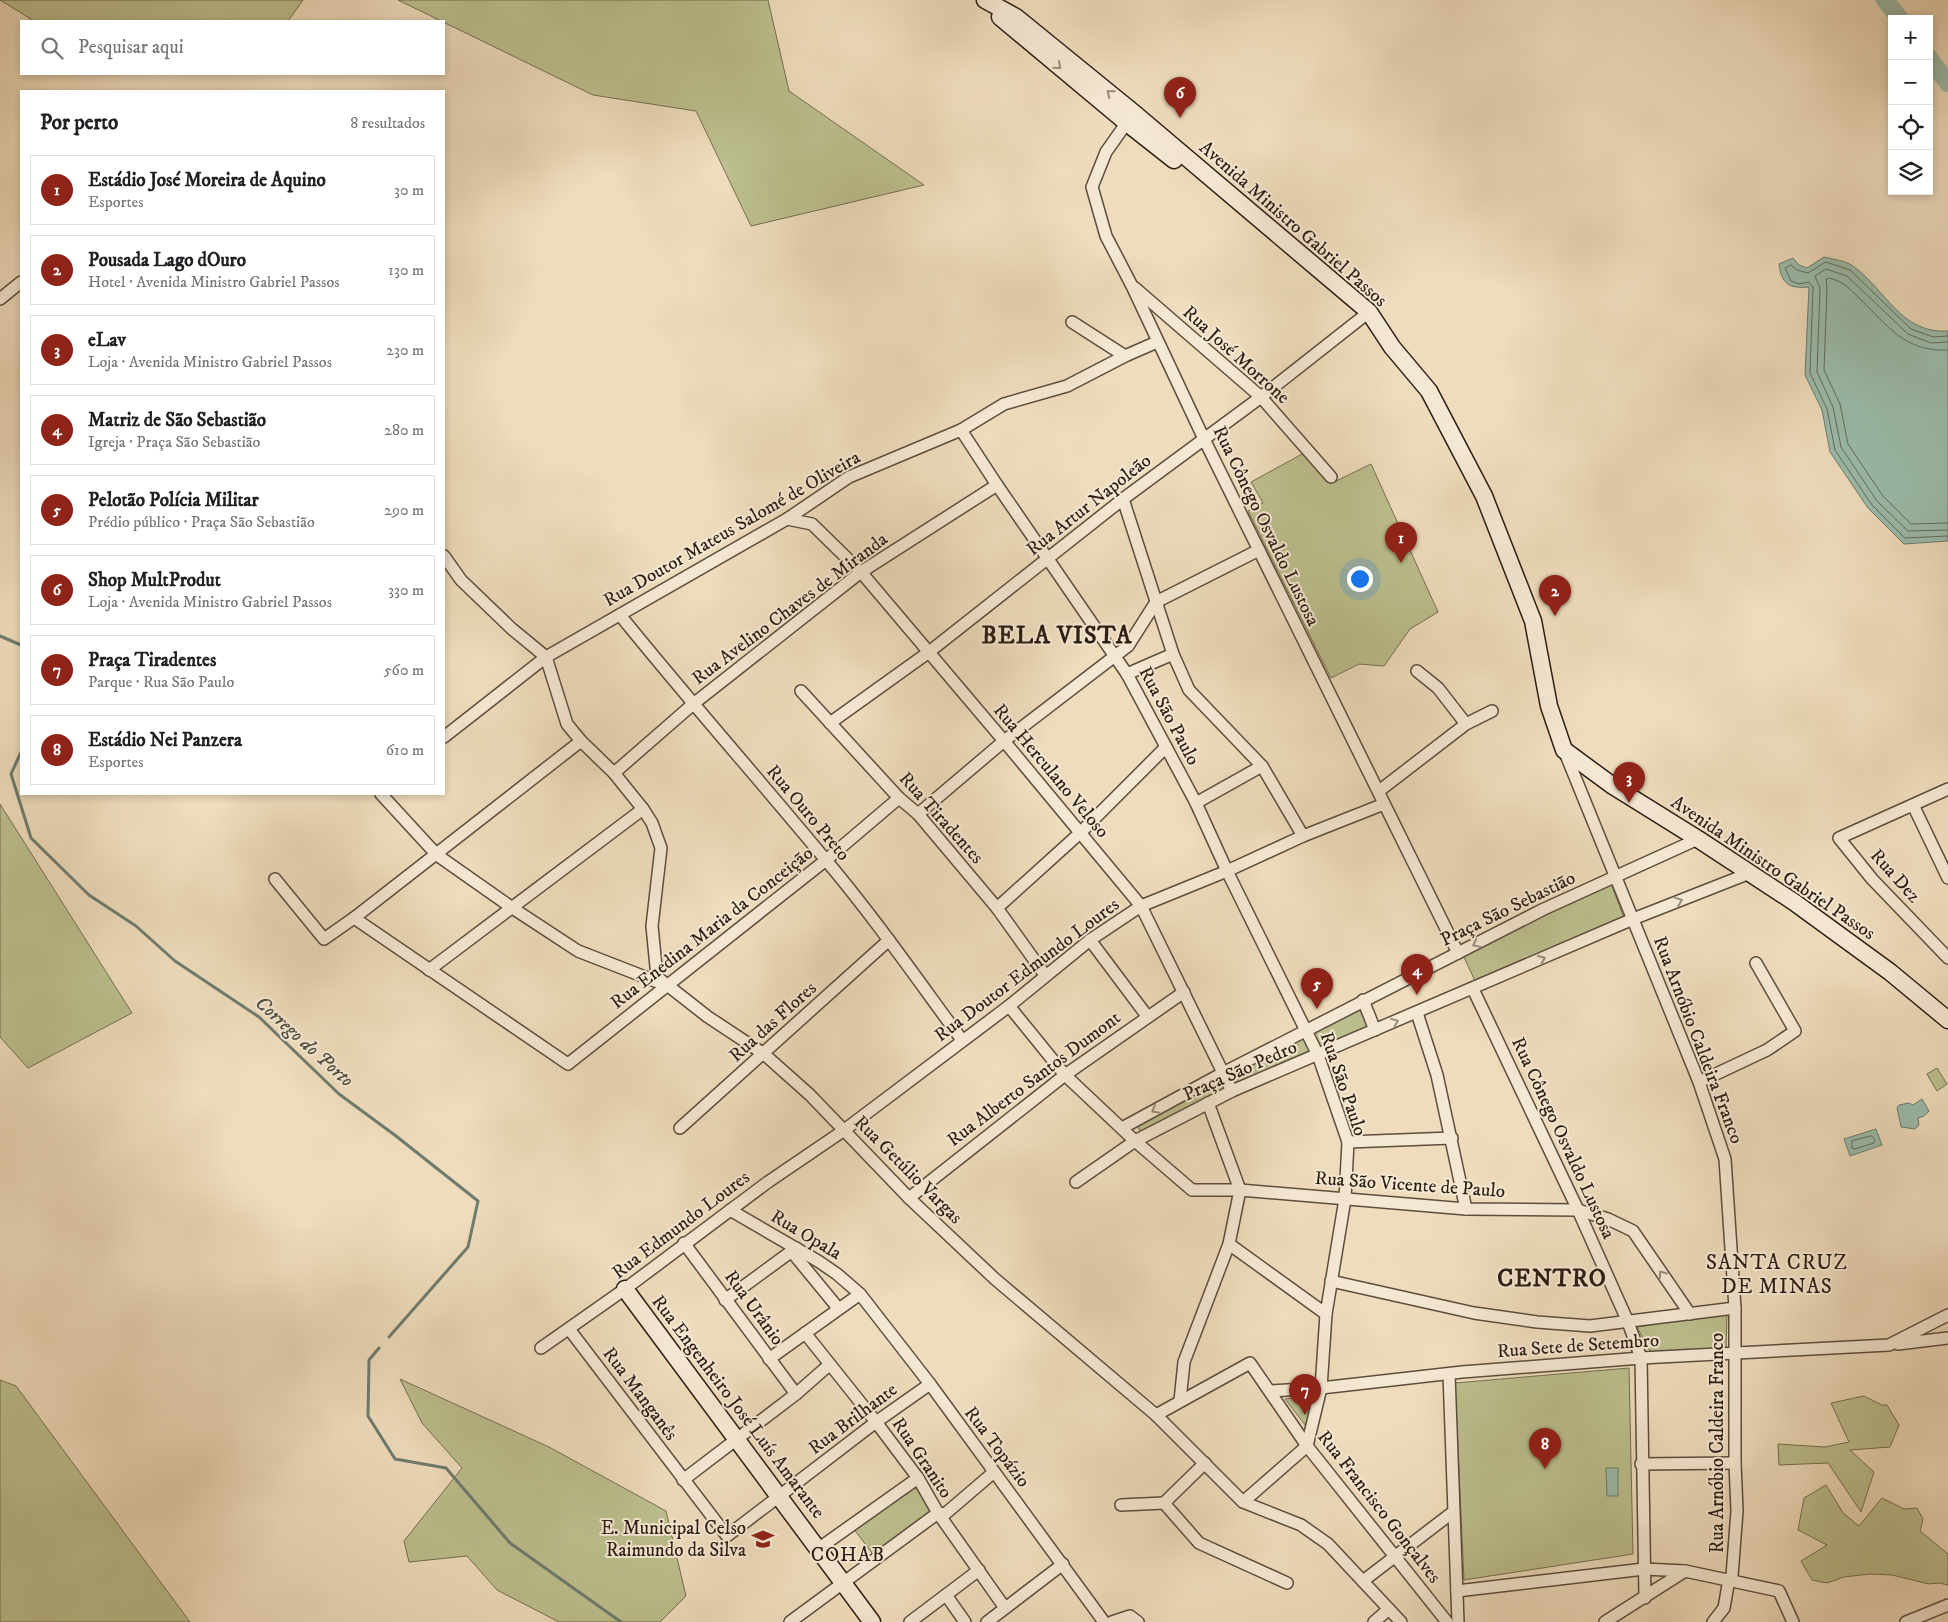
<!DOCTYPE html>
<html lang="pt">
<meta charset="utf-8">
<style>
:root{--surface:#fff;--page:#f6f6f6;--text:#202124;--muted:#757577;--line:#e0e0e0;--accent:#8f2418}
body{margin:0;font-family:"IM FELL DW Pica",serif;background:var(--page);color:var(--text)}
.controls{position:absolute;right:15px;top:15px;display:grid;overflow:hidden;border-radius:0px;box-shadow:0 2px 8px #0003}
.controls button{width:45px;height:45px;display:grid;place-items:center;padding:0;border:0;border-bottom:1px solid var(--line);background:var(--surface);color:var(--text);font:25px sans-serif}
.you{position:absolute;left:1359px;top:578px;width:18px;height:18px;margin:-12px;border:4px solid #fff;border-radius:50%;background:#1a73e8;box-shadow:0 0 0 8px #1a73e833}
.badge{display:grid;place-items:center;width:32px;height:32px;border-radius:50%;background:var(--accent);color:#fff;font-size:16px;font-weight:700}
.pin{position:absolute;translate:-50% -41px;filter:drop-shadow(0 1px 2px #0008)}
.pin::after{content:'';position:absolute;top:26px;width:18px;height:15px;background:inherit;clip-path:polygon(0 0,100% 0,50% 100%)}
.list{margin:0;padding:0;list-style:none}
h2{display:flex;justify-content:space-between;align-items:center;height:65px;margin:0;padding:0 20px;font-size:21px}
h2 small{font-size:16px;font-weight:400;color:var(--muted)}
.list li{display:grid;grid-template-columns:32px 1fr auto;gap:15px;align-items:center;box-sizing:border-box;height:70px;margin:0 10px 10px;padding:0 10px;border:1px solid var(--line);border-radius:0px}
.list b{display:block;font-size:19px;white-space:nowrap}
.list p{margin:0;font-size:16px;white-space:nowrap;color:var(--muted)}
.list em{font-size:16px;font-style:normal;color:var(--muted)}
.icon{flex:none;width:28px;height:28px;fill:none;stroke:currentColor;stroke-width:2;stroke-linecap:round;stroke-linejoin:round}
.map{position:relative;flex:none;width:1948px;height:1622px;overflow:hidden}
.search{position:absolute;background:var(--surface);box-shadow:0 2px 8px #0003;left:20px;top:20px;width:425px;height:55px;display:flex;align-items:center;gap:12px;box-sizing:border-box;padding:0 18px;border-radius:0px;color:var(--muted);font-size:19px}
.panel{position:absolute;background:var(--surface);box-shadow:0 2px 8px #0003;left:20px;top:90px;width:425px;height:705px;border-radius:0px}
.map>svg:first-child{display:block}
</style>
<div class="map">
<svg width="1948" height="1622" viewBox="0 0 1948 1622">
<rect width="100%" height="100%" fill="#efdcbc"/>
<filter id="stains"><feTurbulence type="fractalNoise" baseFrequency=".004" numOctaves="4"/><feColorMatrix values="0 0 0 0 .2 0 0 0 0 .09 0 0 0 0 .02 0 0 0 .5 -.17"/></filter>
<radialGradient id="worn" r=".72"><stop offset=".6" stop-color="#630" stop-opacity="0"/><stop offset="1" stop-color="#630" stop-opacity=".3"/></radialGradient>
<g fill="#bcbf8e" stroke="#746e51">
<polygon points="0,0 303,0 288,21 34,21"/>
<polygon points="398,0 768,0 789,91 924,185 751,226 696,111 593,95"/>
<polygon points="1304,453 1332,483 1371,464 1438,612 1410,629 1384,666 1359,664 1331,678 1248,511 1263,503 1251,482"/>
<polygon points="0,804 132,1013 28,1068 0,1037"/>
<polygon points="1610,881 1624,918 1475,981 1463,955"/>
<polygon points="1362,1009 1370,1028 1321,1048 1313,1032"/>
<polygon points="1303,1037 1311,1054 1235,1088 1228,1073"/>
<polygon points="1937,1068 1947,1084 1937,1091 1927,1074"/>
<polygon points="1221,1078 1228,1091 1142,1134 1136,1124"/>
<polygon points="1727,1313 1726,1351 1651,1353 1637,1327"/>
<polygon points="1629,1368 1633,1554 1464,1580 1455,1383"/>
<polygon points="400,1379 549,1447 666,1511 686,1596 660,1622 559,1622 497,1590 467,1556 409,1562 404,1541 462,1468 422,1423"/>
<polygon points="0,1380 16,1386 190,1622 0,1622"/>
<polygon points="1315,1396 1309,1430 1285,1399"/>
<polygon points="1864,1396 1882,1405 1887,1405 1899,1425 1890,1447 1850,1450 1874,1472 1861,1512 1828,1463 1779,1465 1778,1444 1825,1447 1849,1442 1831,1403"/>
<polygon points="912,1483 934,1512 875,1557 853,1528"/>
<polygon points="1826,1485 1843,1513 1859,1526 1882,1498 1904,1509 1917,1508 1923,1519 1920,1531 1948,1554 1948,1585 1939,1583 1929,1584 1892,1575 1870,1574 1844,1577 1827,1583 1812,1580 1801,1561 1827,1545 1798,1530 1804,1498"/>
</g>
<g fill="#9bbcab" stroke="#6e7c6f">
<path d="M1824,257C1833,259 1846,261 1853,266C1887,291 1901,334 1948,331V541L1904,544L1868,508L1830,452L1822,410L1805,375L1809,287C1790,289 1781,284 1779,264L1793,258L1799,265L1807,268Z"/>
<polygon points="1922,1099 1929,1111 1924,1116 1918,1118 1919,1125 1915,1129 1901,1127 1897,1108 1899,1105 1909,1103 1913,1105"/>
<polygon points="1876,1129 1882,1145 1850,1156 1844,1139"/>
<polygon points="1606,1468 1618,1468 1618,1496 1607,1496"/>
</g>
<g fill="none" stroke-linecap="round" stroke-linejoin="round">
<g stroke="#636c60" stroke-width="1">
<polyline points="1948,336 1933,337 1911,329 1850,270 1826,262 1808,273 1797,270 1791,265 1785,268 1791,281 1799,284 1809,282 1813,287 1810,373 1827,409 1835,450 1872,505 1905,538 1948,536"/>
<polyline points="1948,342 1931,343 1908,334 1847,276 1826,269 1815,276 1820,288 1817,372 1833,407 1841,447 1877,501 1908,531 1948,530"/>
<path d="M1948,350C1905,352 1889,327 1860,299C1849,288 1844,282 1829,278L1826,279L1827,288L1824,370L1840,404L1848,444L1883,496L1911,524L1948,523"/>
<polygon points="1872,1136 1875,1140 1874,1143 1855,1149 1852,1148 1852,1141"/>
</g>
<g stroke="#6e7c6f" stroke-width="3">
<polyline points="0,636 21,645"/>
<polyline points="21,752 11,774 31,838 89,895 136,926 175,961 259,1017 339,1094 396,1136 478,1201 468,1247 389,1337"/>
<polyline points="379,1348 369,1360 368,1416 395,1459 446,1468 510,1543 621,1622"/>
</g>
<g stroke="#9bbcab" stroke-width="18">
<polyline points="1885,0 1900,19"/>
<polyline points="1929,58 1948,83"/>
</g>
<g stroke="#5c4d3e" stroke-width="14">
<g id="street">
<polyline points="1130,118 1106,152 1092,187 1106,236 1132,286 1204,439 1458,953"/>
<polyline points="1135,288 1261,397 1331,477"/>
<polyline points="0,299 21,282"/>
<polyline points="1072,322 1125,356"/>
<polyline points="961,430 997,485 1127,674 1196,803 1227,871 1318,1055 1348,1142 1345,1199 1326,1314 1321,1388 1307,1446 1243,1502"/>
<polyline points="1123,499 1173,654 1189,690 1262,766 1303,836"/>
<polyline points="787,519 812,524 861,572 1004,741 1141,906 1232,1091"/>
<polyline points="444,556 461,580 512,629 546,657"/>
<path d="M620,615C687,698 757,777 825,859C874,917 917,979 962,1040"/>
<polyline points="546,657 567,724 581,741 614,773 643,809 652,823 661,848 652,926 657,977 708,1017 764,1054 810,1095 909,1198 995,1279 1156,1415 1243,1502 1301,1525 1328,1544 1401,1622"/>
<polyline points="1417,671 1438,688 1466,724"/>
<polyline points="1127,674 1173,654"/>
<polyline points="801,691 899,798 918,814 997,908 1045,975"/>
<polyline points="830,723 929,652 1123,499 1261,397 1369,312"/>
<polyline points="444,737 546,657 787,519 849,477 961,430 1004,404 1067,386 1125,356 1157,342"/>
<polyline points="1564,750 1699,1082 1725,1159 1735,1308 1735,1463 1737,1511 1732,1576 1729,1579 1724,1608 1713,1622"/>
<polyline points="614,773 692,705 861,572 997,485"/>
<polyline points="1948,789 1839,838 1872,879 1948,958"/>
<polyline points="1379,791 1466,724 1492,711"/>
<polyline points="381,794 437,855 511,907 578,951 663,984"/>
<polyline points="1196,803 1262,766"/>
<polyline points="1913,805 1948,878"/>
<polyline points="918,814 1004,741 1128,646 1156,602 1259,550"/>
<polyline points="275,879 324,939 354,918 568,1064 826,860 899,798"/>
<polyline points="997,908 1080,833 1166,747"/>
<polyline points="354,918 581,741"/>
<polyline points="1090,940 1147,1016"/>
<polyline points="429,970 643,809"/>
<polyline points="1473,989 1578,1210 1628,1322 1641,1358 1645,1598"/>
<polyline points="1363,1000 1375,1030"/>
<polyline points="1009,1006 1065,1075 1135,1141 1192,1190 1240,1190 1466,1209 1578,1210 1608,1219 1633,1231 1690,1314"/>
<polyline points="1417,1013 1437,1075 1466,1209"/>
<polyline points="1699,1082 1767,1050 1795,1031 1756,963"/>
<polyline points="680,1128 889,940"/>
<polyline points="1122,1128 1223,1073 1544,909 1698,839"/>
<polyline points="1348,1142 1452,1138"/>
<polyline points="1076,1182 1135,1141 1232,1091 1633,919 1750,873"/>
<polyline points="909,1198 1065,1075 1184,992"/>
<polyline points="730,1210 818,1261 837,1274 860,1294 930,1384 1104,1622"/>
<polyline points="684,1243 796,1394"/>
<polyline points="1229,1244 1326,1314"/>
<polyline points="792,1252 838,1308"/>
<polyline points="1331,1281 1474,1313 1537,1322 1590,1326 1735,1308"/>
<polyline points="725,1300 796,1248"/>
<polyline points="569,1329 727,1536 876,1422 930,1384"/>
<polyline points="805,1333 876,1422 918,1478 938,1513 1005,1608"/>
<polyline points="1898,1344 1948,1338"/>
<polyline points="541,1348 625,1289 768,1182 843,1131 1009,1006 1090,940 1141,906 1227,871 1303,836 1384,804"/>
<polyline points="769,1359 860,1294"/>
<polyline points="1449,1374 1458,1622"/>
<polyline points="1270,1391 1321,1388 1462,1372 1641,1358 1889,1345 1948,1315"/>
<polyline points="1180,1401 1184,1362 1229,1244 1240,1190 1208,1103"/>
<polyline points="1156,1415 1250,1363 1307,1446 1447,1622"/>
<polyline points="1205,1463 1164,1503 1199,1543 1287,1583"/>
<polyline points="1641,1464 1735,1463"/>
<polyline points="683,1480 796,1394 829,1365"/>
<polyline points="1121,1505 1164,1503"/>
<polyline points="818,1549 918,1478"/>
<polyline points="1363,1581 1453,1512"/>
<polyline points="1457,1591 1644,1569 1685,1571 1779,1591 1793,1622"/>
<polyline points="946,1595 965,1622"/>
<polyline points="790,1622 938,1513 945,1514 994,1472"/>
<polyline points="910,1622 979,1570"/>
<polyline points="987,1622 1063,1564"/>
<polyline points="1112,1622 1130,1616 1138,1622"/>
<polyline points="1374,1622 1389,1609"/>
<polyline points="1605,1622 1685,1571"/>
<polyline points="1906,1622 1948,1605"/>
</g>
</g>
<g stroke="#2b1d14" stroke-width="19">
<g id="secondary">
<polyline points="985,0 1016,17 1134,113 1369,312 1392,347 1429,391 1484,496 1533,621 1549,706 1564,750 1613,786 1698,839 1794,902 1890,972 1948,1020"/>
<polyline points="1000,17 1127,123 1174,160"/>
<polyline points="625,1289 872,1622"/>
</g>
</g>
<use href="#street" stroke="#f5e8d3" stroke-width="11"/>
<use href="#secondary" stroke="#f5e8d3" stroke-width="16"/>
</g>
<defs><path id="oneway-chevron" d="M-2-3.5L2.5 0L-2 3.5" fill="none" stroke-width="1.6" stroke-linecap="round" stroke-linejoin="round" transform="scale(1.25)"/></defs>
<g stroke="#9a8d7d">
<use href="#oneway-chevron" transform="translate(1058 66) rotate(40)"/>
<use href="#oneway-chevron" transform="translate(1110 93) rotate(-141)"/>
<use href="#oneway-chevron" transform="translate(1679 901) rotate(-22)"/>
<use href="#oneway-chevron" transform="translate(1476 944) rotate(153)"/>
<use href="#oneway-chevron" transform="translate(1542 959) rotate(-23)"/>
<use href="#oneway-chevron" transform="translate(1395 1022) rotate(-22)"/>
<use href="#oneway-chevron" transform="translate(1155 1110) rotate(151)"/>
<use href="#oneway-chevron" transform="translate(1662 1274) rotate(-125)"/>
</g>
<defs>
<g id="school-bare" transform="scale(1.725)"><path d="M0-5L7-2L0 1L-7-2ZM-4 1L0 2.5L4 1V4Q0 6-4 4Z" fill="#8f2418" stroke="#f5e8d3" stroke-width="2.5" paint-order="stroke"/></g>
</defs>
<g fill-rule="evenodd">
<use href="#school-bare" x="763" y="1539"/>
</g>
<g text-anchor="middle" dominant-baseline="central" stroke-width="4" stroke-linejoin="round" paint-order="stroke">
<g font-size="19" fill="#2b1d14" stroke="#f5e8d3">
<text transform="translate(1293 224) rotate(41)">Avenida Ministro Gabriel Passos</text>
<text transform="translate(1236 355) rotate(42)">Rua José Morrone</text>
<text transform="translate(1089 505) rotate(-38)">Rua Artur Napoleão</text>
<text transform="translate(1266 526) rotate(64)">Rua Cônego Osvaldo Lustosa</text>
<text transform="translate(732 529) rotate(-30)">Rua Doutor Mateus Salomé de Oliveira</text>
<text transform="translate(790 609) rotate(-37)">Rua Avelino Chaves de Miranda</text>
<text transform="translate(1169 716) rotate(62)">Rua São Paulo</text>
<text transform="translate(1051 771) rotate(50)">Rua Herculano Veloso</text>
<text transform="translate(808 813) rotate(50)">Rua Ouro Preto</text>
<text transform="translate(941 818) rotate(48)">Rua Tiradentes</text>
<text transform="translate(1773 868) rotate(34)">Avenida Ministro Gabriel Passos</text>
<text transform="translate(1895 876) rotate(48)">Rua Dez</text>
<text transform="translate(1508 909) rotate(-26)">Praça São Sebastião</text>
<text transform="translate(712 928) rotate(-38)">Rua Enedina Maria da Conceição</text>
<text transform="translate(1027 970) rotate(-37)">Rua Doutor Edmundo Loures</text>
<text transform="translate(773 1022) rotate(-42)">Rua das Flores</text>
<text transform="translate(1698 1040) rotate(69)">Rua Arnóbio Caldeira Franco</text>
<text transform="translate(1240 1071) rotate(-24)">Praça São Pedro</text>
<text transform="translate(1034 1079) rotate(-37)">Rua Alberto Santos Dumont</text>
<text transform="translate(1343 1084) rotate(71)">Rua São Paulo</text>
<text transform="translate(1563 1138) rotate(65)">Rua Cônego Osvaldo Lustosa</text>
<text transform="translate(908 1170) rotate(45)">Rua Getúlio Vargas</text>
<text transform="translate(1410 1185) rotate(4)">Rua São Vicente de Paulo</text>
<text transform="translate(681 1225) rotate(-37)">Rua Edmundo Loures</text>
<text transform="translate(806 1235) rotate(31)">Rua Opala</text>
<text transform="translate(754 1308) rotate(54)">Rua Urânio</text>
<text transform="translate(1578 1346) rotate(-4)">Rua Sete de Setembro</text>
<text transform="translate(640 1394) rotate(53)">Rua Manganês</text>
<text transform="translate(738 1407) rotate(53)">Rua Engenheiro José Luís Amarante</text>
<text transform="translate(853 1419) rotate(-37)">Rua Brilhante</text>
<text transform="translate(1717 1443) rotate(-90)">Rua Arnóbio Caldeira Franco</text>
<text transform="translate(997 1447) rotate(53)">Rua Topázio</text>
<text transform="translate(922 1458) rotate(56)">Rua Granito</text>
<text transform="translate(1379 1507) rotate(52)">Rua Francisco Gonçalves</text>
</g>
<g font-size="19" fill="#2b1d14" stroke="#f5e8d3" text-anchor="end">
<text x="746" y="1528">E. Municipal Celso<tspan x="746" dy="22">Raimundo da Silva</tspan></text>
</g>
<g font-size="20" font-style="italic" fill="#4d4d41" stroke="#f5e8d3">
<text transform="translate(304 1042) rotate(42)">Corrego do Porto</text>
</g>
<g font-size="20" letter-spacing="1" fill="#2b1d14" stroke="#f5e8d3">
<text x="848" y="1555">COHAB</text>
</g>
<g font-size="21" letter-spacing="1" fill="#2b1d14" stroke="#f5e8d3">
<text x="1777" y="1263">SANTA CRUZ<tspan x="1777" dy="24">DE MINAS</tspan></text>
</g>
<g font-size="24" font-weight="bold" letter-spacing="1" fill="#2b1d14" stroke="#f5e8d3">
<text x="1057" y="636">BELA VISTA</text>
<text x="1552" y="1279">CENTRO</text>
</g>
</g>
<rect width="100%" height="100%" filter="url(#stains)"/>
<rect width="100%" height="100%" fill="url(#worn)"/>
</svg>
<div class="controls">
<button>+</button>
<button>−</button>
<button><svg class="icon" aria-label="locate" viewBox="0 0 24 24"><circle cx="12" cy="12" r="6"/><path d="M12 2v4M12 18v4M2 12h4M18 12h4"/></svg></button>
<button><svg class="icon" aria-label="layers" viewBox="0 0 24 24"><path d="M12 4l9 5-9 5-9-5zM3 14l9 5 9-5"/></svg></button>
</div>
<div class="you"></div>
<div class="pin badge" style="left:1401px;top:563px">1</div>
<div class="pin badge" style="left:1555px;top:616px">2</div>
<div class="pin badge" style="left:1629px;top:803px">3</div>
<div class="pin badge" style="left:1417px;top:995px">4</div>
<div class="pin badge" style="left:1317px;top:1009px">5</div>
<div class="pin badge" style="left:1180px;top:118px">6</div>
<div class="pin badge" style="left:1305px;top:1415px">7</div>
<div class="pin badge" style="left:1545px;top:1469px">8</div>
<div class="search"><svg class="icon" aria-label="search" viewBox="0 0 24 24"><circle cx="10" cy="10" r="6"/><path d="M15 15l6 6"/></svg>Pesquisar aqui</div>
<section class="panel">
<h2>Por perto<small>8 resultados</small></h2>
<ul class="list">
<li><span class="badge">1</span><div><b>Estádio José Moreira de Aquino</b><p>Esportes</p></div><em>30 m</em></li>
<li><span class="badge">2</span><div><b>Pousada Lago dOuro</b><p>Hotel · Avenida Ministro Gabriel Passos</p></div><em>130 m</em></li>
<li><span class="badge">3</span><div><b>eLav</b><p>Loja · Avenida Ministro Gabriel Passos</p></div><em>230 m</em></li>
<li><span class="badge">4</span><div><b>Matriz de São Sebastião</b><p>Igreja · Praça São Sebastião</p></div><em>280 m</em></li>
<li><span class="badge">5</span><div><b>Pelotão Polícia Militar</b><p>Prédio público · Praça São Sebastião</p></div><em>290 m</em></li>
<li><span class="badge">6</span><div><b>Shop MultProdut</b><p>Loja · Avenida Ministro Gabriel Passos</p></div><em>330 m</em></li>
<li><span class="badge">7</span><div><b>Praça Tiradentes</b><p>Parque · Rua São Paulo</p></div><em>560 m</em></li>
<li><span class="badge">8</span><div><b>Estádio Nei Panzera</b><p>Esportes</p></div><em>610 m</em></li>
</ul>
</section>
</div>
